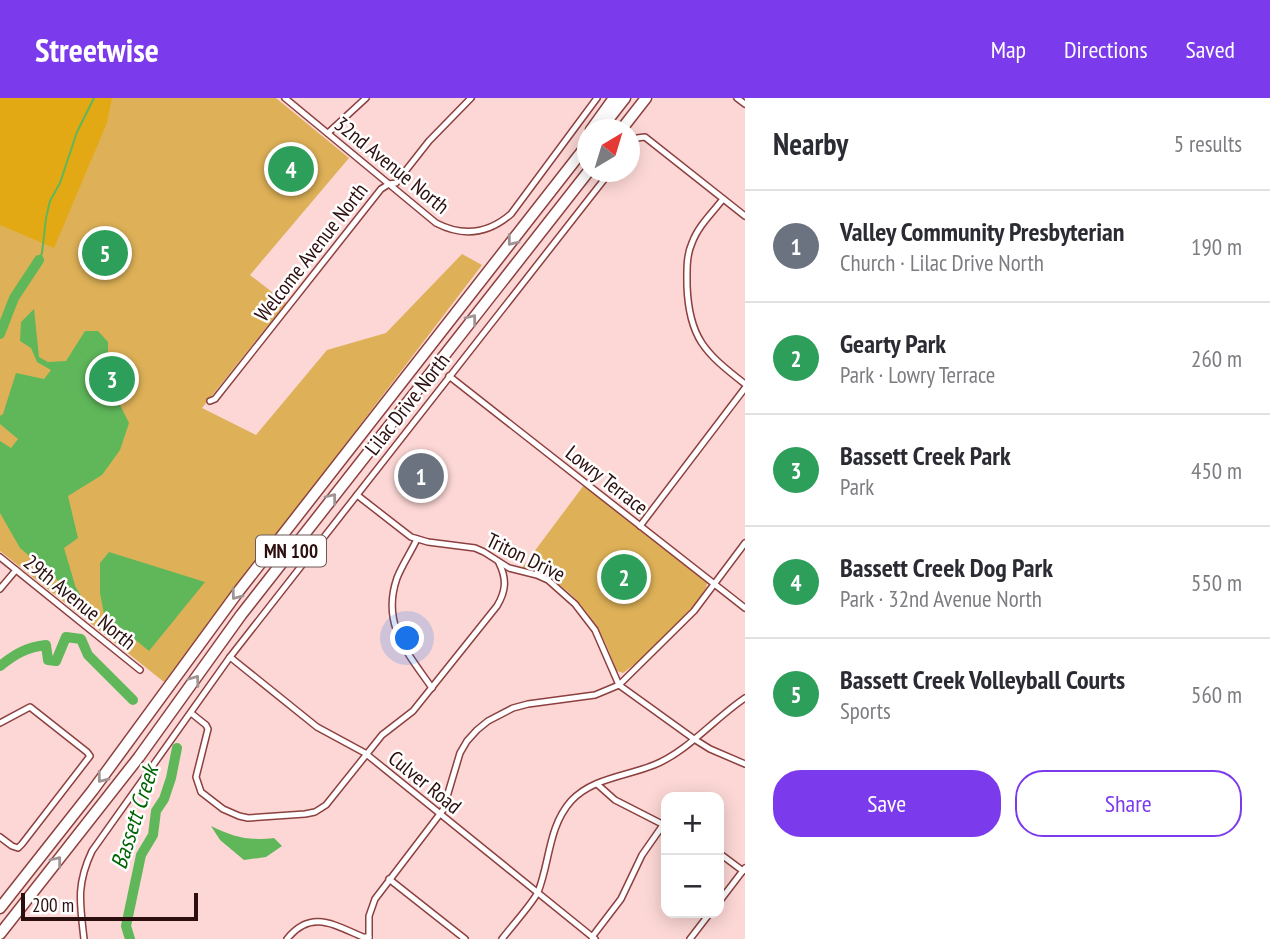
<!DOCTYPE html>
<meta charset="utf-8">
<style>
:root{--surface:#fff;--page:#f2f2f3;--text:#2b2b33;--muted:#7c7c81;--line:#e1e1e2;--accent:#7c3aed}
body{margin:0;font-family:"PT Sans Narrow",sans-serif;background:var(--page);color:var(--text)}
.controls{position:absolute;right:21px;bottom:21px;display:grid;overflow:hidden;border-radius:14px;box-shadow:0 4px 18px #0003}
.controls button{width:63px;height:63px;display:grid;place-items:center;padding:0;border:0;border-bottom:2px solid var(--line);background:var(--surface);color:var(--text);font:35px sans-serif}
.compass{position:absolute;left:577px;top:21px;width:63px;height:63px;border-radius:50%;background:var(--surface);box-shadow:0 4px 18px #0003;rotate:38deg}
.scale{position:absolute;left:21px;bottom:18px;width:177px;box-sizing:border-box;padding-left:7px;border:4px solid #2d0e0e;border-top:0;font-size:19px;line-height:24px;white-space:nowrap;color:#2d0e0e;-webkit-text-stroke:5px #fff;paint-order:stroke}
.you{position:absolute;left:408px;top:541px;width:24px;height:24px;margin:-18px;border:5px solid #fff;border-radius:50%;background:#1a73e8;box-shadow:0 0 0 10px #1a73e833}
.badge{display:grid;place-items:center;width:46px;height:46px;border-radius:50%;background:var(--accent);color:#fff;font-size:23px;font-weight:700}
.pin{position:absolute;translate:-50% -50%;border:4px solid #fff;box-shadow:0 2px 7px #0006}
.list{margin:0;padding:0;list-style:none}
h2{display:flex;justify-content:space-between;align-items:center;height:91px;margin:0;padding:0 28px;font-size:30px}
h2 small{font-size:23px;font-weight:400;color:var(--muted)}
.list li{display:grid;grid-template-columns:46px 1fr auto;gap:21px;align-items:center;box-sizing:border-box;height:112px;padding:0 28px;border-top:2px solid var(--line)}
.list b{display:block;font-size:26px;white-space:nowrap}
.list p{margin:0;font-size:23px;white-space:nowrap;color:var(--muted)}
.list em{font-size:23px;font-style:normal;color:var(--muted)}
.actions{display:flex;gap:14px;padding:21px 28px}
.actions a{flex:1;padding:16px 0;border:2px solid var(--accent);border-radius:28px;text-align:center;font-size:24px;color:var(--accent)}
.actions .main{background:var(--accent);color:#fff}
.map{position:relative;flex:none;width:745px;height:841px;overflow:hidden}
header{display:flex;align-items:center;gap:42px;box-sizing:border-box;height:98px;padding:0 35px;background:var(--accent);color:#fff}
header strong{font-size:33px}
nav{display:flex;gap:38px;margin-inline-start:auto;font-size:24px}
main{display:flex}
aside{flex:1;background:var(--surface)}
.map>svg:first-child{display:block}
</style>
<header>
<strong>Streetwise</strong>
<nav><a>Map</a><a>Directions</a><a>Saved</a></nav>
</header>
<main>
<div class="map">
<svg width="745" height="841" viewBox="0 0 745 841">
<rect width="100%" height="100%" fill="#fcd7d5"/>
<g fill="#deb158">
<polygon points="0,0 276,0 349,60 250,177 286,205 202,310 256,337 327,252 386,235 462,156 482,167 164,584 0,453"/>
<path d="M584,387L707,485L706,490L696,505L676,527L639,563L623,575L617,573L615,570C602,527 569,479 522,470Z"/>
</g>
<polygon fill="#e3a915" points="0,0 112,0 107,25 54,150 0,127"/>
<g fill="#5fb75a">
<polygon points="34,211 39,259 48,264 66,263 85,233 98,233 108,244 108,274 99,288 116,299 129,325 120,352 102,377 68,398 78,440 64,450 75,487 69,492 20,450 0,415 0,343 11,350 18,341 0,326 0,318 3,316 16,275 44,281 51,272 37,264 31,250 20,243 21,224"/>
<polygon points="109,454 205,484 149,553 104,516 100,495 100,465"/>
<path d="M211,728C234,739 247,743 274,740L282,748L266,759L244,762L220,742Z"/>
</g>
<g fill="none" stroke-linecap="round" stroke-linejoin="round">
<polyline stroke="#5fb75a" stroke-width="2" points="39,162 42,155 46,120 50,103 60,85 77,34 94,0"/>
<g stroke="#5fb75a" stroke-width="10">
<polyline points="0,236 14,200 39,162"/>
<polyline points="65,481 76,499"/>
<path d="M0,568C15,556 27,549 46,547L48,562L56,563L66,539L81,541L88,557L133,602"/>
<polyline points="130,841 126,828 141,757 153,737 156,713 164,701 171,680 177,650"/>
</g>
<g stroke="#8c403f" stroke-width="8">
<g id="street">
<path d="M285,0L436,125C463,139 488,136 511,116L597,0"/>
<polyline points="737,0 745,6"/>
<polyline points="328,35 366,0"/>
<polyline points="629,49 637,40 645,39 745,118"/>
<path d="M723,101C713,114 698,128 692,145C686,158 687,174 687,188C689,240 705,255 745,286"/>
<polyline points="449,278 745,510"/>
<polyline points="210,303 215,301 381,91 389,86 396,85 429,43 471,0"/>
<polyline points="357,397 411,439 428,444 475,450 484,454 509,470 537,477 548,482 575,506 595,532 619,587 694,641 710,651 745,666"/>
<polyline points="640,428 745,290"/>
<path d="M417,441C411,454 402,467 397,480C381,526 407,554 432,590"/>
<polyline points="0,459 140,572"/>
<polyline points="0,491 16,472"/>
<polyline points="230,559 317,629 365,655 595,841"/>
<path d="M191,615L206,627L208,631L196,679L201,694L223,711L239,718L248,720L305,716L315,714L326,707L382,637L413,613L497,508C506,493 507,481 499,465"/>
<polyline points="0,625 30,609 87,654 90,658 22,746 18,750 12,748 0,739"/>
<polyline points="597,686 615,702 666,728"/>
<polyline points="719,755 743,773"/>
<polyline points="389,781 465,841"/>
<polyline points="719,804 745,770"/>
<polyline points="592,839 621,801 642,757 663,727"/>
<path d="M84,841C80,805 76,787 92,753L230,559L610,74"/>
<path d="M287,841C311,811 334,827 363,839H369"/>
<polyline points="369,841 369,818 375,801 443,712 460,655 467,643 477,632 488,623 513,610 528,606 595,597 619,587 694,513 745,445"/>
<path d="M502,841C511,829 532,806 538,794C550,764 548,729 571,703C592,680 627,678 654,667C687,654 715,620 745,600"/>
<polyline points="690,841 710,815"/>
</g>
</g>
<g stroke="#8c403f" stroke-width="13">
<g id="highway">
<polyline points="591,32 614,0"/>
<polyline points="600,32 625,0"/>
<polyline points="621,32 646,0"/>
<polyline points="0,810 93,692 238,494 587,47"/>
<polyline points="0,836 139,659 241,517 588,74"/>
</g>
</g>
<use href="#street" stroke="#fff" stroke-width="5"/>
<use href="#highway" stroke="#fff" stroke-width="10"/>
</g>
<defs><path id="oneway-chevron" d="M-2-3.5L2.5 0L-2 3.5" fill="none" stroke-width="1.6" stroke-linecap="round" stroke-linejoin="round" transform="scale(1.75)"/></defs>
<g stroke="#a09393">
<use href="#oneway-chevron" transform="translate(512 143) rotate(128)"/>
<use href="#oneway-chevron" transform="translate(472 221) rotate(-52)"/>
<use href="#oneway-chevron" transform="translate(332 400) rotate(-52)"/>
<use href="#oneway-chevron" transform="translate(236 497) rotate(127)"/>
<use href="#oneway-chevron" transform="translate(195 582) rotate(-54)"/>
<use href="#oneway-chevron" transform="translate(102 680) rotate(127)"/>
<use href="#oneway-chevron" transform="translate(57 763) rotate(-52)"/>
</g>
<g text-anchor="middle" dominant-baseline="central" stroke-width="5" stroke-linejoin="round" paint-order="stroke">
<rect fill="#fff" stroke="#6c5656" stroke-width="2" x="256" y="437.5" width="70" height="31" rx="5"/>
<g font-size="19" font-weight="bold" fill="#2d0e0e">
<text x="291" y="453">MN 100</text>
</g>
<g font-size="21" fill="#2d0e0e" stroke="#fff">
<text transform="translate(392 67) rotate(39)">32nd Avenue North</text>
<text transform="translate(311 154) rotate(-52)">Welcome Avenue North</text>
<text transform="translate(407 306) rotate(-52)">Lilac Drive North</text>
<text transform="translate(607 382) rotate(38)">Lowry Terrace</text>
<text transform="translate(526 459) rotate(26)">Triton Drive</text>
<text transform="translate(80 504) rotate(39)">29th Avenue North</text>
<text transform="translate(425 684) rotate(39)">Culver Road</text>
</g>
<g font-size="23" font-style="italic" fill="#006402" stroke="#fff">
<text transform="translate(134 719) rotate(-72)">Bassett Creek</text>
</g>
</g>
</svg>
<div class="controls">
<button>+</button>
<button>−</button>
</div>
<svg class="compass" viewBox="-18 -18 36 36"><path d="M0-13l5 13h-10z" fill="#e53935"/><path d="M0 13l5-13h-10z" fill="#7c7c81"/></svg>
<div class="scale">200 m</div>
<div class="you"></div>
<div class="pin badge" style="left:421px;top:378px;background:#6b7280">1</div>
<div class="pin badge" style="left:624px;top:479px;background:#2e9e5b">2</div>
<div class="pin badge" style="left:112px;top:281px;background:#2e9e5b">3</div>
<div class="pin badge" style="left:291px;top:71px;background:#2e9e5b">4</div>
<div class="pin badge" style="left:105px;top:155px;background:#2e9e5b">5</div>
</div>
<aside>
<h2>Nearby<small>5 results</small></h2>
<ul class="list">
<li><span class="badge" style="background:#6b7280">1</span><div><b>Valley Community Presbyterian</b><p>Church · Lilac Drive North</p></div><em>190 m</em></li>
<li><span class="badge" style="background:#2e9e5b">2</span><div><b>Gearty Park</b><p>Park · Lowry Terrace</p></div><em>260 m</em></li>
<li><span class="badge" style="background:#2e9e5b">3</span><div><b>Bassett Creek Park</b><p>Park</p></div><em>450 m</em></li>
<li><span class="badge" style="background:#2e9e5b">4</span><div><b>Bassett Creek Dog Park</b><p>Park · 32nd Avenue North</p></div><em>550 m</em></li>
<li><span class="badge" style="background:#2e9e5b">5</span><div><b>Bassett Creek Volleyball Courts</b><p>Sports</p></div><em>560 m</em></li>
</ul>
<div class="actions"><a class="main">Save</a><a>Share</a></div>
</aside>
</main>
